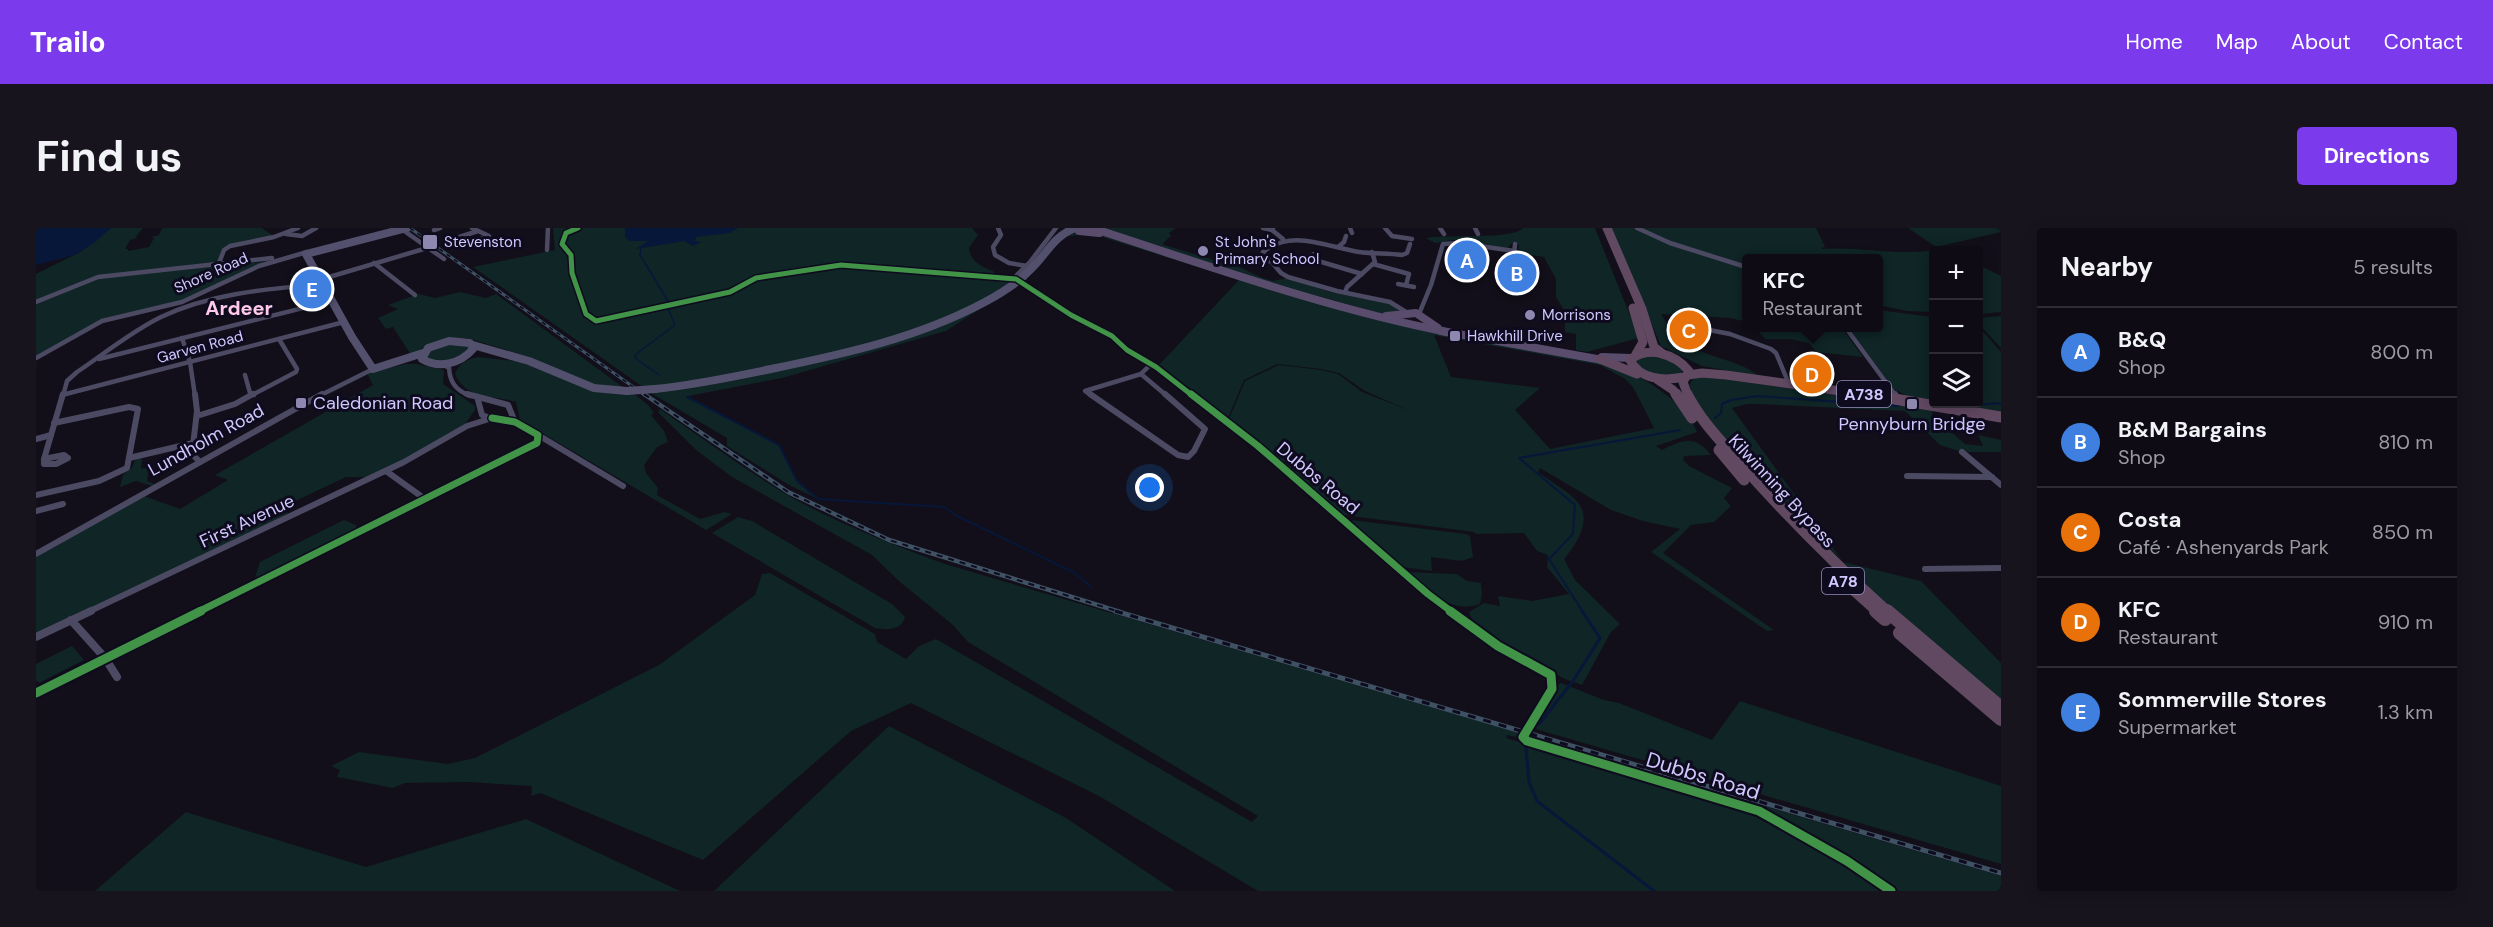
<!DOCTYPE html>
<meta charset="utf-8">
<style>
:root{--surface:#0e0b14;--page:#17141d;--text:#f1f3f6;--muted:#9b9ba0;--line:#2e2b34;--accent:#7c3aed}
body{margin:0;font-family:"DM Sans",sans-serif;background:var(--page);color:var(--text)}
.controls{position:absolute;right:18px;top:18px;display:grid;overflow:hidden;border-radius:6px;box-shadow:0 3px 15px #0003}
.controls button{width:54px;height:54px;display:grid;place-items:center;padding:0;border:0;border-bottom:2px solid var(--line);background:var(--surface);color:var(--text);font:30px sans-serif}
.you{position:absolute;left:1114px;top:260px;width:21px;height:21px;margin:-15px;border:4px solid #fff;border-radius:50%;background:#1a73e8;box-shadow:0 0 0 9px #1a73e833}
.badge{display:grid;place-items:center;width:39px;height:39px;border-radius:50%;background:var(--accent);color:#fff;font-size:20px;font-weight:700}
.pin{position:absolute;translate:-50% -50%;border:3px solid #fff;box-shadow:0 2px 6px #0006}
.popup{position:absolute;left:1706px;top:26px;width:141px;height:78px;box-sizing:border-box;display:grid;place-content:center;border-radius:6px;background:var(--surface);filter:drop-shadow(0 2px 4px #0005);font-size:20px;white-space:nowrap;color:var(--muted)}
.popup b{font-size:22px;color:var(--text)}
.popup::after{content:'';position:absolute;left:50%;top:100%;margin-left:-12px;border:12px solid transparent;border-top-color:var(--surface)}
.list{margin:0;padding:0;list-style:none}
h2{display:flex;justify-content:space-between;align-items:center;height:78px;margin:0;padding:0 24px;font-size:26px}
h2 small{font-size:20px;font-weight:400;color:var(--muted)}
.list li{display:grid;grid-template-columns:39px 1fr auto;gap:18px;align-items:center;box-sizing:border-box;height:90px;padding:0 24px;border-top:2px solid var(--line)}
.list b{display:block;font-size:22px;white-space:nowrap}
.list p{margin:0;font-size:20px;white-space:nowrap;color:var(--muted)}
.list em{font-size:20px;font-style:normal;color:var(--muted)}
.icon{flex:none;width:33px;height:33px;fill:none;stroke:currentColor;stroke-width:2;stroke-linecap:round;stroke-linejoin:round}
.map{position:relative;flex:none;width:1965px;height:663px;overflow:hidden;border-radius:6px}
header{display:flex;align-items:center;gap:36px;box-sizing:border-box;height:84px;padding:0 30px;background:var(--accent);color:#fff}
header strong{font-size:28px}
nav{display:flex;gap:33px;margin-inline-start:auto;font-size:21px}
.intro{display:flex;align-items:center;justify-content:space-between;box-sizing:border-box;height:144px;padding:0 36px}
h1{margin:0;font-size:42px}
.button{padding:15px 27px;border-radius:6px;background:var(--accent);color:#fff;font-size:21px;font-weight:700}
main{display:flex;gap:36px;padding:0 36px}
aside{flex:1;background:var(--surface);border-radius:6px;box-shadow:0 3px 15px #0003}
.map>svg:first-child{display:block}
</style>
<header>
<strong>Trailo</strong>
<nav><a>Home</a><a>Map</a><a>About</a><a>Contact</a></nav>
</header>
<div class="intro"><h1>Find us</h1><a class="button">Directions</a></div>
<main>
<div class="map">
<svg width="1965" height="663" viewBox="0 0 1965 663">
<rect width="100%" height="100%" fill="#120f1a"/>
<g fill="#0f2526" fill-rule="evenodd">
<polygon points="75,0 107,0 99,10 102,10 94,12 89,21 92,21 92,23 113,19 118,10 115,9 123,7 126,0 226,0 237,8 195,17 180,37 231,34 149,72 66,92 0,129 0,46 44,24"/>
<path d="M517,0H936L942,7L933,20C934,33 946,39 957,43L960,48H976L974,51L979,52L948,72L903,95L826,120L644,156L607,159L437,39L519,22Z"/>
<polygon points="1061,0 1140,0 1133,5 1135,8 1127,15 1128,17 1178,32 1195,28 1191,33 1224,49 1237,53 1252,50 1294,64 1354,76 1363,83 1347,86 1259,62"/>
<path d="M1487,0H1559L1603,110L1551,124L1540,122V106L1529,104V84L1520,69V51L1508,29L1482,25L1483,17L1476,15L1472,20L1418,12L1399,15L1390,10C1410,6 1477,12 1487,0Z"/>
<path d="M1575,0H1599L1608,6L1710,40V50L1705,52L1710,57V94L1695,90L1625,86C1630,94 1635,103 1642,109C1664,131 1700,129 1723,148L1666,138L1625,118Z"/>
<path d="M1604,0H1780L1789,19L1785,20L1786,21C1826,18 1867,30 1907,20L1913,22H1898L1897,84L1871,83L1842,77V30H1710V38L1640,16Z"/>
<polygon points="1872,0 1965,0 1965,4 1900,19"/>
<path d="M1040,5L1066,7C1179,43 1292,78 1408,106C1466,120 1531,120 1586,141C1612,151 1652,178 1661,204L1620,218L1626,222C1647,212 1658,206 1675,227L1648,228L1647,232L1653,238L1696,260L1688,270L1695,278L1678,294L1655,297L1627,325L1738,402L1731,403L1615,324L1644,301L1607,293L1575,282L1504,240L1502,244C1512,252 1536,265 1543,276C1556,294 1539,318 1528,331L1539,352L1584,396L1575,404L1546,457L1529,451L1477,423L1438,397L1433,384L1448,375L1464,378L1462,368L1496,373L1533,366L1511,339L1512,327L1501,323L1488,305L1440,306L1438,304L1308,287L1193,191L1209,153L1243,137L1285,142L1302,146L1326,164L1372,182L1329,163L1303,145L1285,141L1241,136L1208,152L1192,190L1123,137L1203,52L1066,9L1051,6L1027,9ZM1398,107L1564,137L1589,151L1597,159L1618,200L1514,221L1479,182L1504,160L1415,149Z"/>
<polygon points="1943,37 1965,48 1965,84 1943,86"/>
<polygon points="424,64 450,70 460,66 588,160 559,156 490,128 431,110 417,110 390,118 375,127 357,99 350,101 342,90 362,81 352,77 383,66 399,70"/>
<polygon points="953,75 910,103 746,150 652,168 743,217 761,253 782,271 753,257 691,218 691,210 615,165 875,109 908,97"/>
<polygon points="1842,82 1897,89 1897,173 1871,168 1858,161 1813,100 1842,100"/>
<polygon points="1965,88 1965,120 1942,95 1943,90"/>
<polygon points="1943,99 1965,124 1965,186 1915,176 1942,176"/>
<polygon points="1719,100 1806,100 1827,129 1780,124 1773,115 1754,111 1729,111"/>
<polygon points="421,114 433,119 431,125 406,134 391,131 394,121"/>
<polygon points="1610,128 1633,131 1646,141 1646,144 1639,148 1612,145 1599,134 1601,131"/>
<path d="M442,129L487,134L547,159L597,165L612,177L618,185L615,187L628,203L632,214L621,219L608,237L610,245L622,260L621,267L664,291L688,284L696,286L670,302L484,192L480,174C460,167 430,173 419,146C424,134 430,132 442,129Z"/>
<polygon points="370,136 381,136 408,142 407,156 439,178 439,182 429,196 394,218 333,249 310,249 251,277 248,281 252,285 244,291 0,407 0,329 108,268 144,281 192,252 179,247 337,157 331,145"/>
<path d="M1664,148L1897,180L1896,187L1929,216L1947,218L1942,207L1965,212V224H1926L1904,217L1869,183L1723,176H1711L1696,180L1807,334L1885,353L1965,435V474C1936,449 1906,426 1878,401C1835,362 1794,321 1753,280C1721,249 1669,198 1653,157L1657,151Z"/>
<path d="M624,181C669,212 714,246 762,273C809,298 859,318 909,336L1483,505L1481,509L1471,507L1470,510L1720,584L1799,629L1850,663H1222L1063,568L875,475L815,503L667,632L504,565L495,568L496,558L432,554L369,555L357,560L301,549L304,542L295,538L323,524L412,536L439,530L623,437L719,367L726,346L734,345L839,406L841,414L870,431L883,418L900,411L1216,594L1222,588L932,414L917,397L864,354L836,327L696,249L660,222L622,184Z"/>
<polygon points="106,229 105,241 113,239 111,253 119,256 116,258 100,253 84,259 87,247 96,240 99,232"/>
<path d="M702,289L716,293L856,376L869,389C865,403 851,402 839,400L676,305Z"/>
<polygon points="308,292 320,297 320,302 229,347 219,349 224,334"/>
<polygon points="1315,292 1430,306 1434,308 1437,329 1426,333 1395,329 1396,343 1366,339"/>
<path d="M1370,344L1421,346L1431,353L1445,355L1446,366L1444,376C1415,387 1391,361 1370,344Z"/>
<polygon points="36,418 48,432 3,455 0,452 0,436"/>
<polygon points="1525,455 1568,472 1583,475 1676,512 1704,473 1965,558 1965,636 1496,500 1522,457"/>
<polygon points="853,498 1030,590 1139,663 678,663"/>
<polygon points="1731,579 1965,648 1965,663 1859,663 1731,583"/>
<polygon points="150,584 330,639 490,591 644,663 59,663"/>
</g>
<g fill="#071739">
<polygon points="0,0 75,0 58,15 39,27 0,37"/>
<polygon points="589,0 701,0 701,1 693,5 660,9 659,13 665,14 657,18 648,13 600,21 612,13 594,13 589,9"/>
</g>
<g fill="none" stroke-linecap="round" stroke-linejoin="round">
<g stroke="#071739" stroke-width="1.5">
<polyline points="605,20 604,27 608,34"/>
<polyline points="609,35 633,75"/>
<polyline points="623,147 599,130 600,126 639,97 633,83 635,79"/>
</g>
<g stroke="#071739" stroke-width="2">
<polyline points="651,169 743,217 761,253 782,271 908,279 921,288 1039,345 1055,359"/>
<polyline points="1940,177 1965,175"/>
<polyline points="1679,190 1685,185 1686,176 1695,172 1722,168 1863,178"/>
<polyline points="1547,384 1513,331 1537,306 1539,277 1483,230 1644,202"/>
</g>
<g stroke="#071739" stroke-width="3">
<polyline points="1503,496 1537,453 1564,410 1546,383"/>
<polyline points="1490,520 1493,554 1501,573 1618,663"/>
</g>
<g stroke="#4c4a63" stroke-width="4.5">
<polyline points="364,0 408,31"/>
<polyline points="962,0 965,7 957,19 959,27 973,35 991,38"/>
<polyline points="1227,0 1236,2 1237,0"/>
<polyline points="1314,0 1316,5"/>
<polyline points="1349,0 1356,8 1376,11"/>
<polyline points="1404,0 1408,6"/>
<polyline points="1439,0 1442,6"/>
<polyline points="1601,0 1634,15 1710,39"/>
<polyline points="398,2 404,0"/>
<polyline points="1236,2 1247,11"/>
<polyline points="250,6 266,8 280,0"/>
<polyline points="411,13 442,3"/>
<polyline points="421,19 453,8 436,0"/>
<polyline points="1302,19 1308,14 1310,8"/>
<polyline points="511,22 512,0"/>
<polyline points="1478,29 1479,16"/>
<polyline points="1272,30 1326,46"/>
<polyline points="1265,32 1278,26"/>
<polyline points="183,35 188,22 194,18 238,9 262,0"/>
<polyline points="338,35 379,67"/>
<polyline points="1204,36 1234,33"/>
<polyline points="1337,36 1373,46 1370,57"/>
<polyline points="978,50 994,34 1020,0"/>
<polyline points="283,52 391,20"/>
<polyline points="982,53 1035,87 1076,108 1091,122 1120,139 1157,168"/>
<polyline points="1362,56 1378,59"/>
<polyline points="1309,64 1311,59 1339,34 1336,24"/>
<polyline points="0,74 62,49 236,30"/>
<path d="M1370,84L1354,74L1301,63L1252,49L1245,45L1227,24C1255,0 1291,19 1323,24C1337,26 1352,25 1366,27L1371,25L1374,16"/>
<polyline points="1383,86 1395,57 1407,16 1423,15 1478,23"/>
<polyline points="1642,96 1694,106 1735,121 1740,125 1753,156"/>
<polyline points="1810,100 1860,168"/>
<polyline points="146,110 154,134 159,168"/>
<polyline points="0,130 66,93 146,74 223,38 271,24"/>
<polyline points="63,131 295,73"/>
<path d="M406,136L413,140C414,155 420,162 434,168"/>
<polyline points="1105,146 1131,168"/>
<polyline points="1105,146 1115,136"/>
<polyline points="209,147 214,165 218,167"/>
<polyline points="26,167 308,94"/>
<path d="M27,168L31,153L41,144C68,126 96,103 125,89C175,65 232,61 286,56"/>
<polyline points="214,168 260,144 261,141 243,111"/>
<polyline points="283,168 337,141"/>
<polyline points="1056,168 1049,163 1105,146"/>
</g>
<g stroke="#4c4a63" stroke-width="6">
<polyline points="159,166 161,183 156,226 164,234"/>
<polyline points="431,166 472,177 479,194"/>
<polyline points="1054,166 1142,227 1152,229 1158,223 1169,201 1129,166"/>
<polyline points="1155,166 1222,218 1392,366 1416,384"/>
<polyline points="1859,166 1862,171"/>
<polyline points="442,172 446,187 454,190"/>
<polyline points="161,188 199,176 217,166"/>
<polyline points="502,207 587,258"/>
<polyline points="0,211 15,207"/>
<polyline points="1926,224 1965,257"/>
<polygon points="28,227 32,230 20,236 8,236 8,231"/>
<polyline points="93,230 157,215"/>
<polyline points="8,231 27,166"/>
<polyline points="350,243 389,271"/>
<polyline points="1871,248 1956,249"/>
<polyline points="0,267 63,253 91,240 102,181 93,179 18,195"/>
<polyline points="0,283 27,276"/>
<polyline points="0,326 286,166"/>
<polyline points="1889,341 1965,340"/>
<polyline points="52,384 368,234 431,198 456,190"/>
<polyline points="162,384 501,215 502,207 479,194 460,189"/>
</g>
<g stroke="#4c4a63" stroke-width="8">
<path d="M1414,383L1462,418L1515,447C1521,464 1505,479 1496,492"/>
<polyline points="35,392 69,430 81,449"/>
<polyline points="0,409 55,383"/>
<polyline points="0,465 165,383"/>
<polyline points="1489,511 1495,516 1723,583 1811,633 1855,663"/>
</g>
<g stroke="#53506e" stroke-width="8">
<polyline points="371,0 270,26 316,109 337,141 387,125"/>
<path d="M413,113L434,115L437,121C424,136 403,141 386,131L392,120Z"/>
<polyline points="437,117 493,133 558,160 591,163"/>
<path d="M619,161C658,157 697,149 735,141C808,126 881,110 947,75C964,66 982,55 995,41C1010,27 1017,9 1037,1"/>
</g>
<g stroke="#594c6d" stroke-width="8">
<path d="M1056,0C1173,38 1290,80 1411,104"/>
<polyline points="1043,3 1063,5"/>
<polyline points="1350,88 1380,85 1402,100"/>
<polyline points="1405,103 1572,133"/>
<polyline points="1566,129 1595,130"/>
</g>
<g stroke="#614962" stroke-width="9">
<polyline points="1571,0 1606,81 1618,119 1627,126"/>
<polyline points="1597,80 1607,114 1600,126"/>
<polyline points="1564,131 1601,146"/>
<polyline points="1652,147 1666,145 1690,147 1840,168"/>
<path d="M1648,149C1628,153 1604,152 1594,132C1612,117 1639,126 1653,143L1647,154L1652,168"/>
<polyline points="1622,152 1637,162 1641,168"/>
</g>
<g stroke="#614962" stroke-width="11">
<polyline points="1640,166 1656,190"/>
<path d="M1651,166C1664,192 1685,213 1704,235C1751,288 1800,337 1852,384"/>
<polyline points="1829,166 1965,189"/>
<polyline points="1683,222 1708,252"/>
<polyline points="1813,358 1842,384"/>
</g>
<g stroke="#614962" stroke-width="14">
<polyline points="1840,383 1849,391"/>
<polyline points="1851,383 1965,480"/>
<polyline points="1864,405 1965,491"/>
</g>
<g stroke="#3f5264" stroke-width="3">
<polyline id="rail-far2" points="374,0 610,168"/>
</g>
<g stroke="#3f5264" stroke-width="4.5">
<polyline id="rail-far1" points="608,166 752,264 853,312 1084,384"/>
</g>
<g stroke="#3f5264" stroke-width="5">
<polyline id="rail" points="1079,383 1965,645"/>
</g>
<use href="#rail-far2" stroke="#0f0b1e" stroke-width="1.5" stroke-dasharray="4.5" stroke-linecap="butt"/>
<use href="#rail-far1" stroke="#0f0b1e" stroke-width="2" stroke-dasharray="6" stroke-linecap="butt"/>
<use href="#rail" stroke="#0f0b1e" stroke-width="3" stroke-dasharray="8" stroke-linecap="butt"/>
<polyline stroke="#53506e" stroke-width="8" points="591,163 619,161"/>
<g stroke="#0f0b1e" stroke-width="8">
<polyline id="cycleway-far2" points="542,0 530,5 526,16 535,27 536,45 550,86 560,93 694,64 720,50 805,37 980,51 1035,87 1076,108 1091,122 1120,139 1157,168"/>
</g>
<g stroke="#0f0b1e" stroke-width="10">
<g id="cycleway-far1">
<polyline points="1155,166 1222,218 1392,366 1416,384"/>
<polyline points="162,384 501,215 502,207 479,194 456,190"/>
</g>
</g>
<g stroke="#0f0b1e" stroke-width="13">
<g id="cycleway">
<polyline points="1414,383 1462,418 1515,447 1516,461 1487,509 1491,513 1723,583 1811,633 1855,663"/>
<polyline points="0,465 165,383"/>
</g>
</g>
<use href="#cycleway-far2" stroke="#419447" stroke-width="5"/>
<use href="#cycleway-far1" stroke="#419447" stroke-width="7"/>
<use href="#cycleway" stroke="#419447" stroke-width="9"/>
</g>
<g fill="#8e87af" stroke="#0f0b1e" stroke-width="2">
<rect x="386" y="6" width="16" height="16" rx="3"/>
<circle cx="1167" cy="23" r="6"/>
<circle cx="1494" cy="87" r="6"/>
<rect x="1413" y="102" width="12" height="12" rx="3"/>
<rect x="259" y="169" width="12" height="12" rx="3"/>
<rect x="1870" y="170" width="12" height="12" rx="3"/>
</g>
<g text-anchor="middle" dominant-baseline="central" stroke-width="6" stroke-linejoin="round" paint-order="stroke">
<g font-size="15" fill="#d0c8ff" stroke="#0f0b1e" text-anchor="start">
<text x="408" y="14">Stevenston</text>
<text x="1179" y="14">St John's<tspan x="1179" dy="17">Primary School</tspan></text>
<text x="1506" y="87">Morrisons</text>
<text x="1431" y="108">Hawkhill Drive</text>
</g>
<g font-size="15" fill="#d0c8ff" stroke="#0f0b1e">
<text transform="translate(175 45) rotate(-24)">Shore Road</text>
<text transform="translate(164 119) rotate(-15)">Garven Road</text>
</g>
<g fill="#0f0b1e" stroke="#968fbc" stroke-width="1.5">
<rect x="1801" y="153" width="54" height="26" rx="4.5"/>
<rect x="1786" y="340" width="42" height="26" rx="4.5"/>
</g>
<g font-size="16" font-weight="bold" fill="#d0c8ff">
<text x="1828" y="166">A738</text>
<text x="1807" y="353">A78</text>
</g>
<g font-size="18" fill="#d0c8ff" stroke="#0f0b1e" text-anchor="start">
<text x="277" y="175">Caledonian Road</text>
<text x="1876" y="196" text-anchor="middle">Pennyburn Bridge</text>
</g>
<g font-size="18" fill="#d0c8ff" stroke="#0f0b1e">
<text transform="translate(170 212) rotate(-29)">Lundholm Road</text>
<text transform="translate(1282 250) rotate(40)">Dubbs Road</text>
<text transform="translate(1746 263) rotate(47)">Kilwinning Bypass</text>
<text transform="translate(211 293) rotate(-25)">First Avenue</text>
</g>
<g font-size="20" font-weight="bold" fill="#ffcaea" stroke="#0f0b1e">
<text x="203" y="80">Ardeer</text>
</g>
<g font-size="21" fill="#d0c8ff" stroke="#0f0b1e">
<text transform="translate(1667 548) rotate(17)">Dubbs Road</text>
</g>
</g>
</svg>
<div class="controls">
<button>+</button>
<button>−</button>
<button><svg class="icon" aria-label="layers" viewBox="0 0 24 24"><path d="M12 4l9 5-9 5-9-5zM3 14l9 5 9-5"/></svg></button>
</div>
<div class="you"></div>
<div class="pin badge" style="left:1431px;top:32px;background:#3f7fe0">A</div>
<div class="pin badge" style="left:1481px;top:45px;background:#3f7fe0">B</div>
<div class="pin badge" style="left:1653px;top:102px;background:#e8710a">C</div>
<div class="pin badge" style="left:1776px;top:146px;background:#e8710a">D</div>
<div class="popup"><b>KFC</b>Restaurant</div>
<div class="pin badge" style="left:276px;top:61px;background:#3f7fe0">E</div>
</div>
<aside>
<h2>Nearby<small>5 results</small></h2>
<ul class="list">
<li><span class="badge" style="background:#3f7fe0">A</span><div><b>B&amp;Q</b><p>Shop</p></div><em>800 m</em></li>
<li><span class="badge" style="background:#3f7fe0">B</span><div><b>B&amp;M Bargains</b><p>Shop</p></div><em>810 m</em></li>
<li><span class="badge" style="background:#e8710a">C</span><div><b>Costa</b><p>Café · Ashenyards Park</p></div><em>850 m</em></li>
<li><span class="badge" style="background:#e8710a">D</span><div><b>KFC</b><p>Restaurant</p></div><em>910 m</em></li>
<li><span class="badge" style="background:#3f7fe0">E</span><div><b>Sommerville Stores</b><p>Supermarket</p></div><em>1.3 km</em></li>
</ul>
</aside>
</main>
